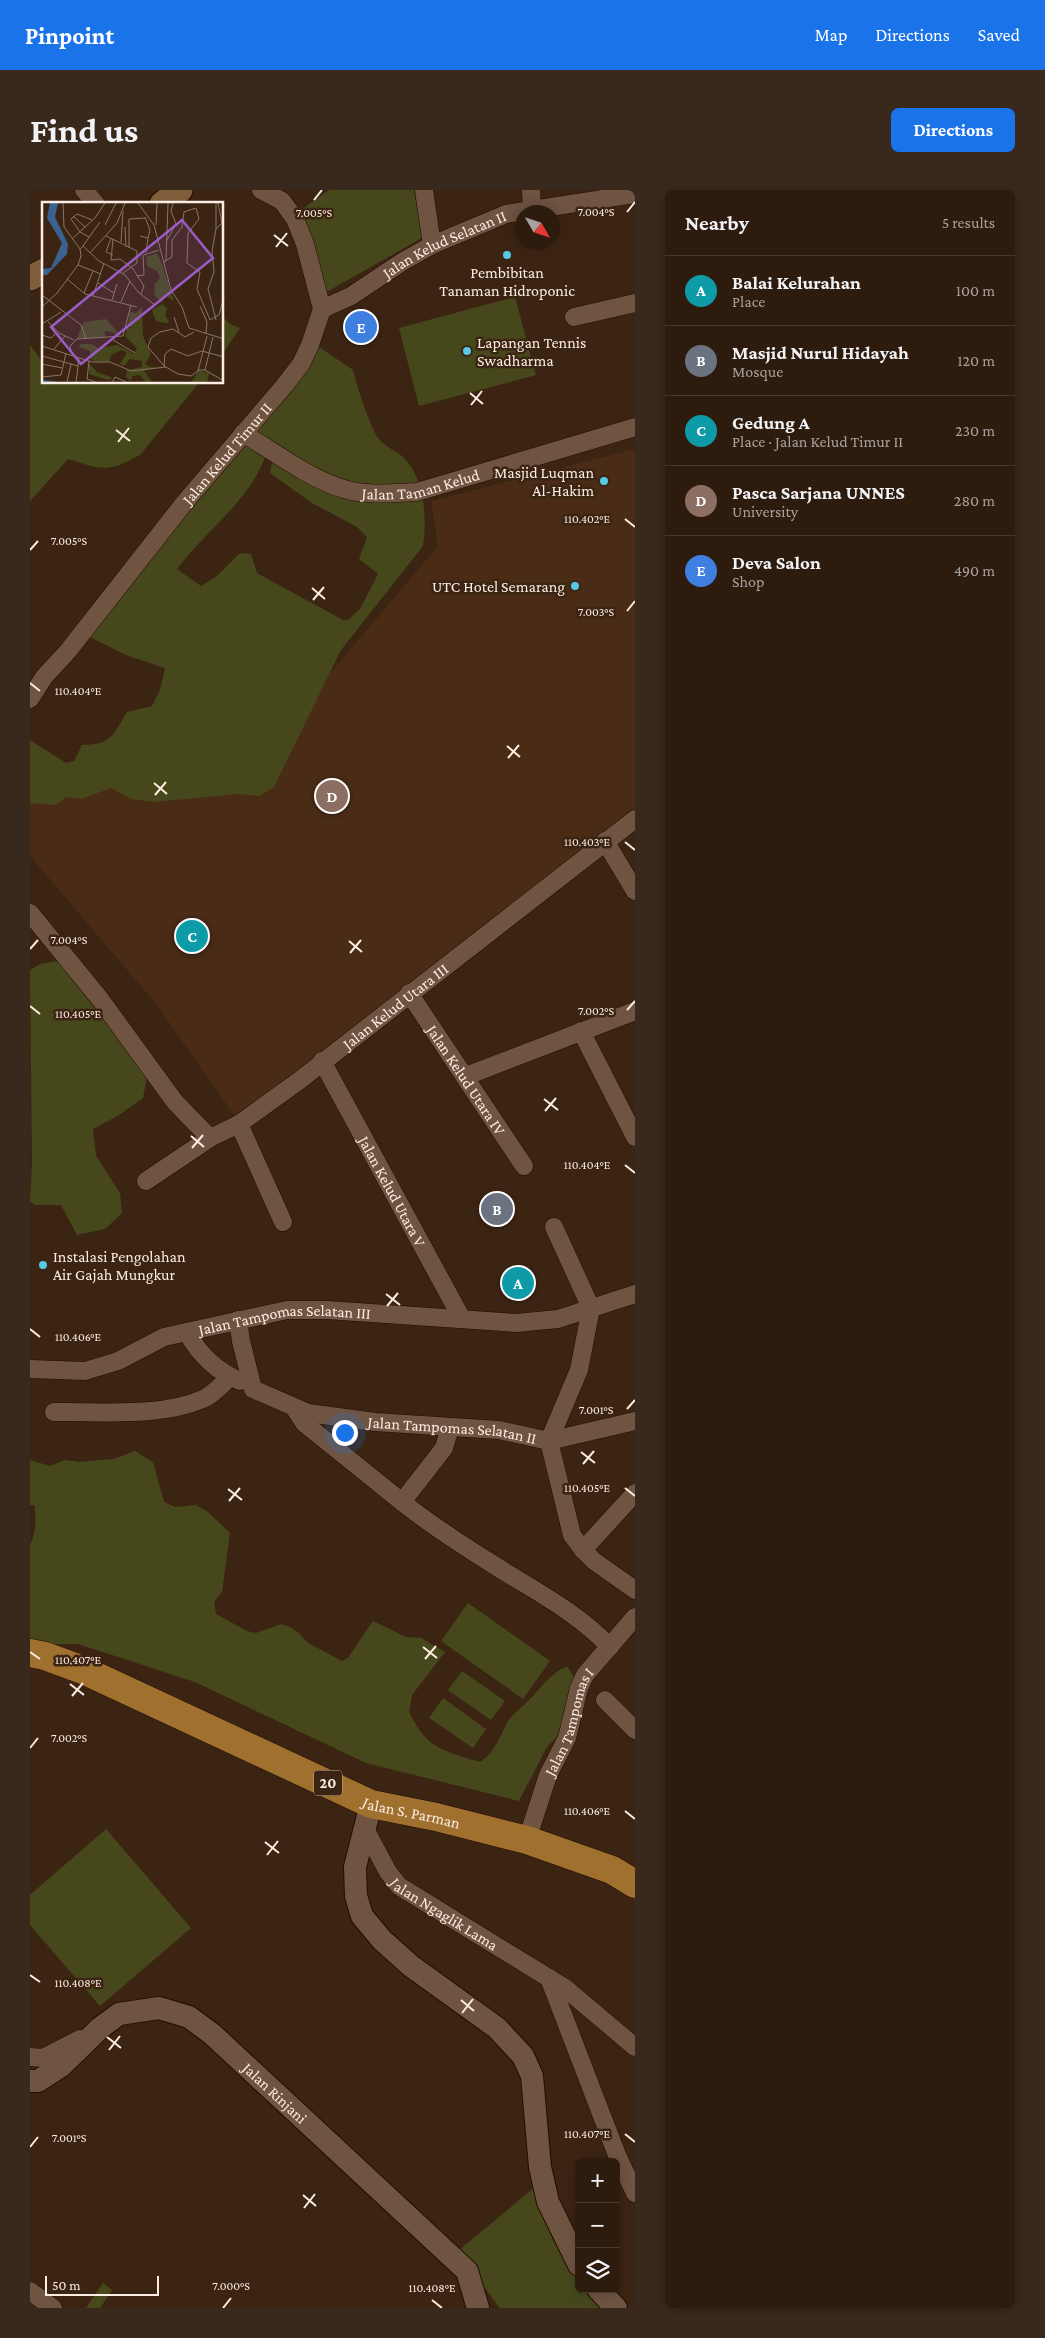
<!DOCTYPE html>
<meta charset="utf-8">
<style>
:root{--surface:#2d1b0e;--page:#39281c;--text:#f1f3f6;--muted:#a7a19e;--line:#48392e;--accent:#1a73e8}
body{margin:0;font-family:"Crimson Pro",serif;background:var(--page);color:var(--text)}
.controls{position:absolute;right:15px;bottom:15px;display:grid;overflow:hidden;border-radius:8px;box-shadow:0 2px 12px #0003}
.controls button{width:45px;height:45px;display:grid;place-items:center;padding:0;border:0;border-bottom:1px solid var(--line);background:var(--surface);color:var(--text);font:25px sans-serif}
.compass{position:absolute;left:485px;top:15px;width:45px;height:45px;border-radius:50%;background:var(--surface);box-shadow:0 2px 12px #0003;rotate:129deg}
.scale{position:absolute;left:15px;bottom:12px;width:114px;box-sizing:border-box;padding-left:5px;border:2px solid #fcece1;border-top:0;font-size:14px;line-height:18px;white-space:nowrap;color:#fcece1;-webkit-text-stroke:4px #3c2413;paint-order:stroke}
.you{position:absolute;left:314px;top:1242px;width:18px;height:18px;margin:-12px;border:4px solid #fff;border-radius:50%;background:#1a73e8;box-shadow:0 0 0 8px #1a73e833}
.badge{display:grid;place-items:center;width:32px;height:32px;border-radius:50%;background:var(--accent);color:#fff;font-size:16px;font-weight:700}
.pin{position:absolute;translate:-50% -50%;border:2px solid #fff;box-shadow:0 1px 5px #0006}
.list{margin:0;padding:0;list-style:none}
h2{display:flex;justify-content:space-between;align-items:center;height:65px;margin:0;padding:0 20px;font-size:21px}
h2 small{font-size:16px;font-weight:400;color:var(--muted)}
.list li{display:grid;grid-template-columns:32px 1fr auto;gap:15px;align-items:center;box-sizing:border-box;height:70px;padding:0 20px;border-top:1px solid var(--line)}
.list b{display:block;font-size:19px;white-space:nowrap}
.list p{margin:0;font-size:16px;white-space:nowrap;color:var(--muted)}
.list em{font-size:16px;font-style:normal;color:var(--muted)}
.icon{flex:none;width:28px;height:28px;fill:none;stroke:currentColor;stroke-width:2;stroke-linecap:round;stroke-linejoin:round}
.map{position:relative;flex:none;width:605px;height:2118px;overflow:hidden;border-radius:8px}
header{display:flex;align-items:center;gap:30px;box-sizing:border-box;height:70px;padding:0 25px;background:var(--accent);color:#fff}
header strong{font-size:24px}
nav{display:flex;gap:28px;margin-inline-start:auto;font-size:18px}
.intro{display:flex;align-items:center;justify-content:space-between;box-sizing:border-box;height:120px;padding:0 30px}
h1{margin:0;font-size:35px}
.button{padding:12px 22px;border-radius:8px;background:var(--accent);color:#fff;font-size:18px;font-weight:700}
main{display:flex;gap:30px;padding:0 30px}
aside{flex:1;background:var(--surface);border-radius:8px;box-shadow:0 2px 12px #0003}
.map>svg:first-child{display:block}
</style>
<header>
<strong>Pinpoint</strong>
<nav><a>Map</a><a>Directions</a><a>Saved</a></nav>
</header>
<div class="intro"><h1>Find us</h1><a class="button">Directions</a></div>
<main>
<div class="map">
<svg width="605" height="2118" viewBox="0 0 605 2118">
<rect width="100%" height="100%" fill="#3c2413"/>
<polygon fill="#492b16" points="605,259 605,620 367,806 211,935 126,814 0,666 0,592 234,561 408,356 401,311"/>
<g fill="#46481c">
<polygon points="299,0 384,0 392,48 293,104 272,19"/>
<polygon points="485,107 506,185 389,216 369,138"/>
<polygon points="193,127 200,134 210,138 193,163"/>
<polygon points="0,155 14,174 14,192 169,193 110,265 90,275 77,278 64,277 38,269 0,311"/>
<path d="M289,157L323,180C326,194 341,240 349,249C355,257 367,261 374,268C395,289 397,329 393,356L311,460L244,597L230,606L208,604L123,612L101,609L81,598L51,609L36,607L26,615L0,613V550L36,573L44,571L52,555C82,554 82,547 97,522L122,516L130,500L135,478L96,465L58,446L207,247L236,265C219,312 176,340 147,379L171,396L187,386L210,363L221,364L227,383L313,430H318L330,419L348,384L329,369L337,347L327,337L282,313L240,283L243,267L217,237L268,171Z"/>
<polygon points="28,771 117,886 113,908 89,925 63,939 66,966 90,1003 92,1023 75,1039 47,1045 31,1015 5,1015 0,1011 2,975 0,780 10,774"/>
<path d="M105,1261L123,1272L134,1312L145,1317L166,1315L178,1322L200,1343L192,1402L184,1412L186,1424L217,1441L226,1443L252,1434L260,1437L269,1443L278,1453L312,1471L318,1468L343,1431L376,1447L391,1448L415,1462L382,1505L379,1522C397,1559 413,1561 450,1572C465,1563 470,1545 478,1531C484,1522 493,1517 500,1509C512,1497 520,1484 537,1476L545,1489L537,1536L517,1557L489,1611L336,1573L165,1492L48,1454H0V1355C6,1342 7,1330 4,1315H0V1270L20,1276L35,1270L49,1272L84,1269Z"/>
<polygon points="438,1413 520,1471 493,1509 411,1451"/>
<polygon points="432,1481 475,1511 461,1530 418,1500"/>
<polygon points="413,1508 456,1539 443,1558 399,1528"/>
<polygon points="76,1639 161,1738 70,1816 0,1735 0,1705"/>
<polygon points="505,1997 523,2050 549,2087 549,2099 557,2099 570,2118 470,2118 427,2062"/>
<polygon points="73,2093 82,2100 70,2118 56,2118"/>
</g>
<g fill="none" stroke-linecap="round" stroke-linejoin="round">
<g stroke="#220d00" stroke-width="19">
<g id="minor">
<polyline points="54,0 66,14"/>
<polyline points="394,0 402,55"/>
<polyline points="501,0 502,19"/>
<path id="s1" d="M292,119L321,106L372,72L402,55L476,24L605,4"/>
<polyline points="544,127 605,113"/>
<path id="s2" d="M213,243C242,261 282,290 314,299C336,306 364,303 387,302L605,237"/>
<path id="s3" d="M0,509L14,487L38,461L155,312L254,196L271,174L280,155L292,119L275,54L265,29L252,11L231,0"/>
<polyline points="575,651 605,701"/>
<polyline points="0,723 70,809 145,912 180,948"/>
<path id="s4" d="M379,803L494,976"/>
<polyline points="551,841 605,947"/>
<path id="s5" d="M292,871L432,1129"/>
<polyline points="436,886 605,821"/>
<polyline points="209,934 253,1032"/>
<path id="s6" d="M116,991L180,948L209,934L270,890L605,629"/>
<polyline points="524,1037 561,1118"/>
<polyline points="561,1118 549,1180 519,1251 542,1345 553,1360 564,1371 605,1400"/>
<path id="s7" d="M208,1130L211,1151L223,1199L278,1223L345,1232L469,1240L519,1251L605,1231"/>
<path d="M158,1144C170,1165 186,1181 210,1191"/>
<path id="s8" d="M0,1179L55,1181L88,1171L134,1147L257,1120H297L486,1133L528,1129L605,1104"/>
<polyline points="265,1219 274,1233 372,1312"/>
<path d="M24,1222C72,1221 128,1228 173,1209C183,1205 192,1194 200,1187"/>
<path d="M420,1237L414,1258L372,1312C402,1336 435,1357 467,1377C507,1402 548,1423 580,1457"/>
<polyline points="553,1360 605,1303"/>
<polyline points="575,1510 605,1540"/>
<path id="s9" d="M334,1637L358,1682L369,1696L535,1798L605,1857"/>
<path id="s10" d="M497,1650L518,1585L537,1548L549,1498L555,1485L605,1427"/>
<polyline points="519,1788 587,1965 605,2003"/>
<polyline points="0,1867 13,1868 50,1849"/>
<polyline points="0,2101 23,2118"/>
</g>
</g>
<g stroke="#220d00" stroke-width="24">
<g id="tertiary">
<polyline points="341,1614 325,1677 326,1706 332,1726 352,1750 381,1776 467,1838 493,1866 502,1886 510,1977 518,2012 549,2075"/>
<path id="s11" d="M0,1891H8L31,1876L70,1838L89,1824L129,1818L159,1827L182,1844L437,2081L448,2118"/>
<polyline points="568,2099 586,2118"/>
</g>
</g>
<g stroke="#220d00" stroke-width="27">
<g id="secondary">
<polyline points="132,14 150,0"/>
<polyline points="0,88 14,81"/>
</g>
</g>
<g stroke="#220d00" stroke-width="29">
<g id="trunk">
<path id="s12" d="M0,1463L15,1466L53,1480L341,1614L406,1627L497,1650L582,1680L605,1694"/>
</g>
</g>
<use href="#minor" stroke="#6f5442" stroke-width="18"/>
<use href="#tertiary" stroke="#6f5442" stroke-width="22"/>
<use href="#secondary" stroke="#815e3b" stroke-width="25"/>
<use href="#trunk" stroke="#a0702f" stroke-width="28"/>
</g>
<path fill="none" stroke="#fcece1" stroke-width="2" d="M284,10L292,0M597,22L605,12M244,45L258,56M246,57L257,43M440,203L453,214M441,215L452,201M86,240L100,251M88,252L99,238M595,329L605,337M0,360L8,351M282,398L295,409M283,410L294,397M597,421L605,411M0,493L10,501M477,556L490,567M478,568L489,555M124,593L137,604M125,605L136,592M595,652L605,660M319,751L332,762M0,759L8,750M320,763L331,750M0,816L10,824M597,820L605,811M514,909L528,920M515,921L526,908M161,946L174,957M162,958L173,945M595,975L605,983M356,1104L370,1115M357,1116L368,1103M0,1139L10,1147M597,1219L605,1210M551,1262L565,1273M553,1274L564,1261M595,1298L605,1306M198,1299L212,1310M199,1311L210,1298M393,1457L407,1468M0,1462L10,1469M395,1469L406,1456M40,1494L54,1505M42,1506L53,1493M0,1558L8,1548M595,1621L605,1629M235,1652L249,1663M237,1665L248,1651M0,1785L10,1792M431,1810L444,1821M432,1823L443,1809M77,1847L91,1858M79,1860L90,1846M595,1944L605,1952M0,1957L8,1947M273,2005L286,2016M274,2018L285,2004M402,2110L412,2118M193,2118L201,2108"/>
<g fill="#57c9e2" stroke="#3c2413" stroke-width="2">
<circle cx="477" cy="65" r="5"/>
<circle cx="437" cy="161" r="5"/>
<circle cx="574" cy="291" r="5"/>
<circle cx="545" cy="396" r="5"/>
<circle cx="13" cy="1075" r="5"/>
</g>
<g text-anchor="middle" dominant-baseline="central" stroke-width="5" stroke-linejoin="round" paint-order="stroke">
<rect fill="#3c2413" stroke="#c2b0a3" stroke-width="1" x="284" y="1580.5" width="28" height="25" rx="4"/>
<g font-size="15" font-weight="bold" fill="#fcece1">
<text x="298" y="1593">20</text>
</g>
<g font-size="16" fill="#fcece1" stroke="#3c2413">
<text stroke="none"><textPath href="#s1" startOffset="139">Jalan Kelud Selatan II</textPath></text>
<text stroke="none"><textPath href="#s3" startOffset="315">Jalan Kelud Timur II</textPath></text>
<text stroke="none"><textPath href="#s2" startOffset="194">Jalan Taman Kelud</textPath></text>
<text stroke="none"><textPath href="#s6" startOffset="305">Jalan Kelud Utara III</textPath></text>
<text stroke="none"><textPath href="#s4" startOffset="104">Jalan Kelud Utara IV</textPath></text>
<text stroke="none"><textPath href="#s5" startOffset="148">Jalan Kelud Utara V</textPath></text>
<text stroke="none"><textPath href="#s8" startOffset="264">Jalan Tampomas Selatan III</textPath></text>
<text stroke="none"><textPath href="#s7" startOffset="276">Jalan Tampomas Selatan II</textPath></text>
<text stroke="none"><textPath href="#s10" startOffset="126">Jalan Tampomas I</textPath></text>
<text stroke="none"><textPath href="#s12" startOffset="415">Jalan S. Parman</textPath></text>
<text stroke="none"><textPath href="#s9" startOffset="122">Jalan Ngaglik Lama</textPath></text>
<text stroke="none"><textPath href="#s11" startOffset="300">Jalan Rinjani</textPath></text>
</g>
<g font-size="16" fill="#fcece1" stroke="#3c2413" text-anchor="start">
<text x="477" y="82" text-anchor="middle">Pembibitan<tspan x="477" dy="18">Tanaman Hidroponic</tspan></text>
<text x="447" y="152">Lapangan Tennis<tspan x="447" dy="18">Swadharma</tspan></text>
<text x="564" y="282" text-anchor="end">Masjid Luqman<tspan x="564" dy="18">Al-Hakim</tspan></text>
<text x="535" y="396" text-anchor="end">UTC Hotel Semarang</text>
<text x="23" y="1066">Instalasi Pengolahan<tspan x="23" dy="18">Air Gajah Mungkur</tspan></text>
</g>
</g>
<g transform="translate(12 12)">
<rect width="181" height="181" fill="#3c2413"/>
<path d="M115,51L120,62L132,99L124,94L119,101L112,92L113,82L118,76L115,69L105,64L104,55ZM120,102L125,106L123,113L127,120L124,121L114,119L110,108ZM100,105L101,134L109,152L103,162L109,165L116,164L102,169L111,181H104L98,173L90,174L89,179L84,175L85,168L100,165V159L88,157L82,164L78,162L85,151L80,148L69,153L68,159L57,160L45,156H48V149L37,145L39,142H50L56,146L75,143L92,152L95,146L83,134L85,126H89L86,122L88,110L94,111ZM64,117L78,133L73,135V131L65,129L62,130L64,136H35L42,120ZM47,161L55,170L71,176L66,178L47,172ZM157,168L167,171L165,181H149Z" fill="#46481c"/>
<path d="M8,1H16L13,15L26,42L25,52L5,73H0V67L9,66L20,41L5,16Z" fill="#3a6190"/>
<path fill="none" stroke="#3a6190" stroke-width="2.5" d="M0,179L15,181"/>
<path fill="none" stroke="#897465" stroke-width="1" d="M96,1L112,23L129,88L140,105L147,126L182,137M31,14L43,25M103,15L108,28L106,36M29,17L38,30L47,35M29,17L35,12L50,18M63,23L74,1M114,23L115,1M83,25L84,45M174,27L180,21L176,1M64,34L95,49V61L81,71M98,34L106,36L104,51M69,36L64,50L71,53M30,37L53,16L63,1M125,38L134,22L129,9L131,1M79,40L81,9M41,44L58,20M87,46V17L104,16M38,47L41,44L57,59L83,73L96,90L113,103M48,51L75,21L83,1M102,53L117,48M70,58L78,57L91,67L102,84L99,92M69,59L71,37M124,59L126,1M122,60L130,55V38L140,25L142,10L154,6L157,17L146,31L145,61L158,70L155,87L168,118L177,113L182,94M36,63L59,72M95,74L102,73L101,53M25,77L43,92L95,105M56,81L72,91M42,91L51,69M0,93L39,123L44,137M51,94L62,61M70,98L75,82M79,100L88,79M158,104L165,120L164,131M0,105L15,91L36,63L39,54L38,47L22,25L21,1M132,115L137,130M174,118L166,87L172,70L170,49L174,27V1M6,120L17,131L32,138M0,122L19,110M152,130L143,135L131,127L118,130L109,136L106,145L122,164L136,172L149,174L156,169L165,134M0,133L9,136L15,130M71,138L93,151M0,144L50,160H68L89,169L124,165M12,147L23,134M30,152L28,144L35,137L81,134L89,103M0,154L36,164M47,159L45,177L56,181M0,162L20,166M122,164L123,152L129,147L146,154L160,149L182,155M156,168H163L171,135M163,168L182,179M19,173L24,151M0,175L19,173M25,180L29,162M34,181L37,156M70,181L73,175L86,181"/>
<path fill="#9b5cc8" fill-opacity="0.15" stroke="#9b5cc8" stroke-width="2.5" d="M140,18L171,56L39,162L9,125Z"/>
<rect width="181" height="181" fill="none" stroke="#fcece1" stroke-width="2.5"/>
</g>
<g font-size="12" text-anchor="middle" fill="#fcece1" stroke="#3c2413" stroke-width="5" stroke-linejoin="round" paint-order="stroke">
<text x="566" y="26">7.004°S</text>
<text x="284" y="27">7.005°S</text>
<text x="557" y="333">110.402°E</text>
<text x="39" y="355">7.005°S</text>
<text x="566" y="426">7.003°S</text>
<text x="48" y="505">110.404°E</text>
<text x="557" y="656">110.403°E</text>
<text x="39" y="754">7.004°S</text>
<text x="566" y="825">7.002°S</text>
<text x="48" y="828">110.405°E</text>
<text x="557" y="979">110.404°E</text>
<text x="48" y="1151">110.406°E</text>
<text x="566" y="1224">7.001°S</text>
<text x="557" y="1302">110.405°E</text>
<text x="48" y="1474">110.407°E</text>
<text x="39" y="1552">7.002°S</text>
<text x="557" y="1625">110.406°E</text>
<text x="48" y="1797">110.408°E</text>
<text x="557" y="1948">110.407°E</text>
<text x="39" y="1952">7.001°S</text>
<text x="201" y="2100">7.000°S</text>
<text x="402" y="2102">110.408°E</text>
</g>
</svg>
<div class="controls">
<button>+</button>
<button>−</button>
<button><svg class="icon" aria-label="layers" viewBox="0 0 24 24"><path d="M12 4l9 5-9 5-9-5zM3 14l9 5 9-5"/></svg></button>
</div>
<svg class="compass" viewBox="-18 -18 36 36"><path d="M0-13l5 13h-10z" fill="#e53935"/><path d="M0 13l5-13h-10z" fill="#a7a19e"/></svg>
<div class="scale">50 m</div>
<div class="you"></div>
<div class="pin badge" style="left:488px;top:1093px;background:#0f9aa8">A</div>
<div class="pin badge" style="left:467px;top:1019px;background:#6b7280">B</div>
<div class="pin badge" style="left:162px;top:746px;background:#0f9aa8">C</div>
<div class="pin badge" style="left:302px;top:606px;background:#8d6e63">D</div>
<div class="pin badge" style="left:331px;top:137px;background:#3f7fe0">E</div>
</div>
<aside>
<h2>Nearby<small>5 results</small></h2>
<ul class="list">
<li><span class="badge" style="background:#0f9aa8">A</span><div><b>Balai Kelurahan</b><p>Place</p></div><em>100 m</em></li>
<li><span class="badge" style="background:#6b7280">B</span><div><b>Masjid Nurul Hidayah</b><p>Mosque</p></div><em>120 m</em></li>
<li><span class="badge" style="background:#0f9aa8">C</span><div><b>Gedung A</b><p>Place · Jalan Kelud Timur II</p></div><em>230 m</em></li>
<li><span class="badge" style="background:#8d6e63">D</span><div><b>Pasca Sarjana UNNES</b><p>University</p></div><em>280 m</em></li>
<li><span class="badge" style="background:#3f7fe0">E</span><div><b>Deva Salon</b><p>Shop</p></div><em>490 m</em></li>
</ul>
</aside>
</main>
